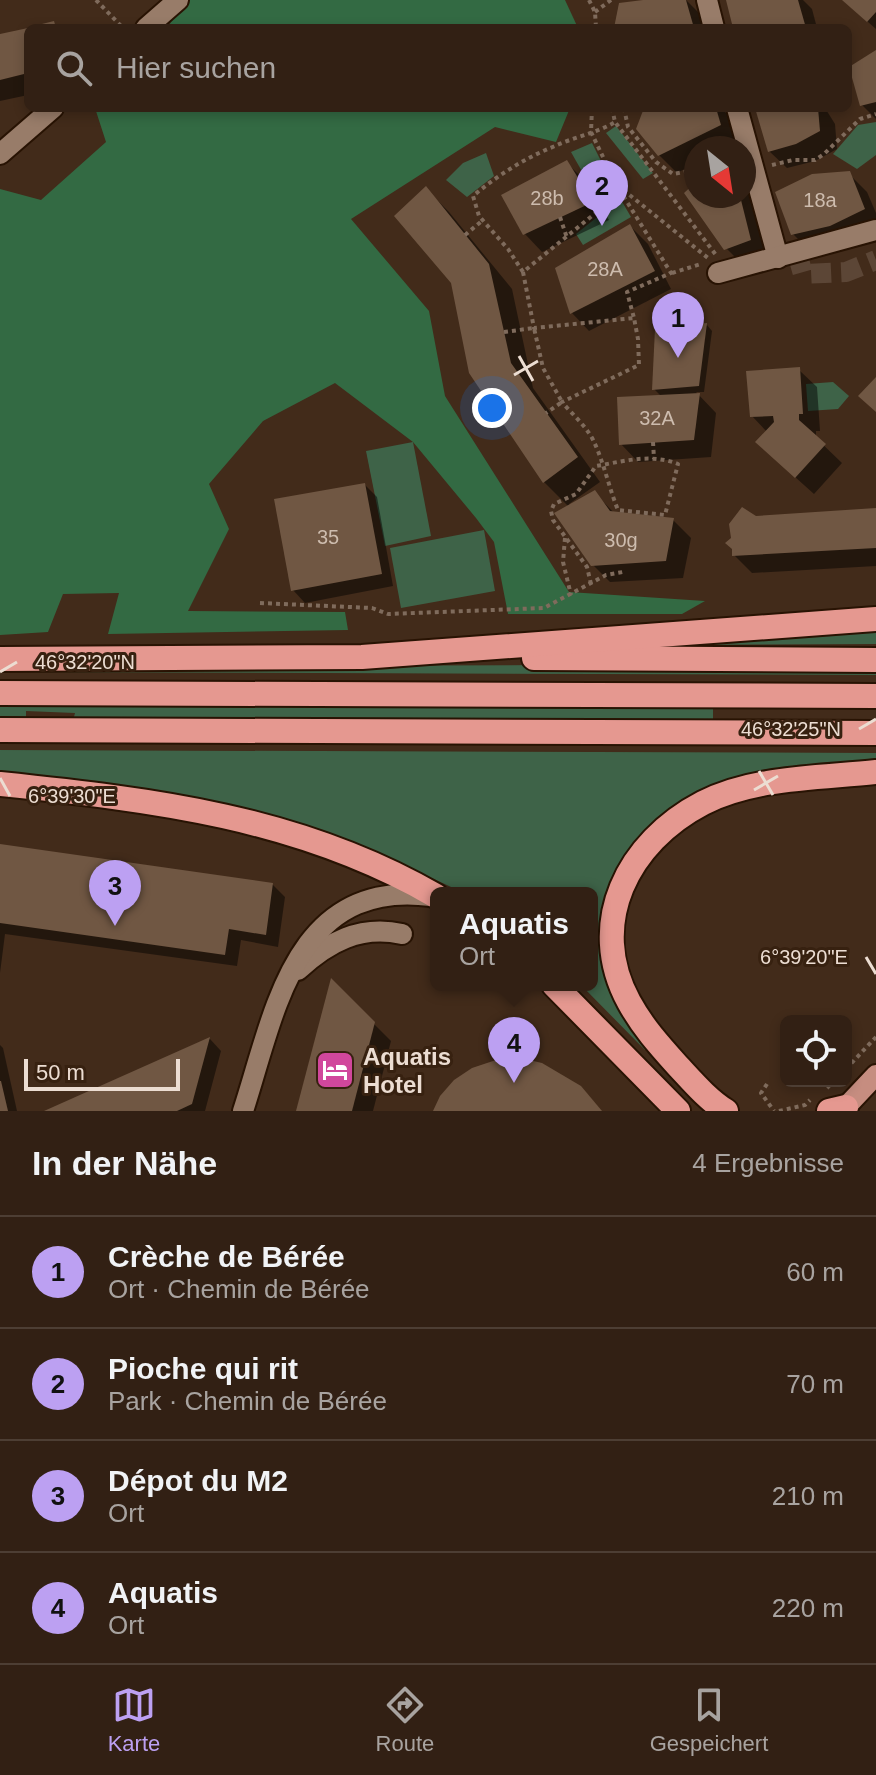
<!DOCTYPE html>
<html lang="de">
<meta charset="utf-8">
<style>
:root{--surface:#322014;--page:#3a281d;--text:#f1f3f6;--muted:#a8a3a0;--line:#4d3e34;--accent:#bca0f2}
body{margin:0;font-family:Helvetica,sans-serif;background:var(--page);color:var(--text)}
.controls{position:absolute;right:24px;bottom:24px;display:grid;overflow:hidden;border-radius:12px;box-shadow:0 4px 12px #0003}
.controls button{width:72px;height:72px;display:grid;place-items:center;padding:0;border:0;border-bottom:2px solid var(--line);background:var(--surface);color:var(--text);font:40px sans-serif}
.compass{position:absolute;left:684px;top:136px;width:72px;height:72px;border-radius:50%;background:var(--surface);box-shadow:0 4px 12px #0003;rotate:150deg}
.scale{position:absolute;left:24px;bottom:20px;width:156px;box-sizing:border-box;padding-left:8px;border:4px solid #ecddd2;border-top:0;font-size:22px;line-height:28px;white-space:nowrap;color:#ecddd2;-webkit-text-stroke:6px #372110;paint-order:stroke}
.you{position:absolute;left:492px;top:408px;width:28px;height:28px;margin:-20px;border:6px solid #fff;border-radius:50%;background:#1a73e8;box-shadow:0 0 0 12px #1a73e833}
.badge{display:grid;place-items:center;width:52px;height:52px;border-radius:50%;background:var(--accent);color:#111;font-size:26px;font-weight:700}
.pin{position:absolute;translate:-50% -66px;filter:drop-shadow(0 2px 4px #0008)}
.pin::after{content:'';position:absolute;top:42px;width:28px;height:24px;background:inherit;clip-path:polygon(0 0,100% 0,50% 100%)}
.popup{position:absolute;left:430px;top:887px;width:168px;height:104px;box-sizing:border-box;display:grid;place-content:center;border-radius:12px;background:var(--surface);filter:drop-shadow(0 2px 6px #0005);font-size:26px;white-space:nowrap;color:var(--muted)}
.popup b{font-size:30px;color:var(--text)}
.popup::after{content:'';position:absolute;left:50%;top:100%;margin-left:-16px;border:16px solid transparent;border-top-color:var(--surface)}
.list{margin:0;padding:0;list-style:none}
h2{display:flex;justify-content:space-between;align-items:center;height:104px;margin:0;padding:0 32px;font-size:34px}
h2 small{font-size:26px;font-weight:400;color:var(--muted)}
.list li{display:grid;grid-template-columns:52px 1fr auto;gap:24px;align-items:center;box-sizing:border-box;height:112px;padding:0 32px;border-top:2px solid var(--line)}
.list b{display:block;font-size:30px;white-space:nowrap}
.list p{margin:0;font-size:26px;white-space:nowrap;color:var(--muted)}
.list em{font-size:26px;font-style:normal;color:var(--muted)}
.icon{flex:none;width:44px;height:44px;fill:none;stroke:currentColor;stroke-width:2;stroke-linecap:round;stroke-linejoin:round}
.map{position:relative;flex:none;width:876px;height:1111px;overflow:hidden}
.search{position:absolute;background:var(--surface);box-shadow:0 4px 12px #0003;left:24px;right:24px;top:24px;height:88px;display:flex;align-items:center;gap:20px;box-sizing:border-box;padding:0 28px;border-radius:12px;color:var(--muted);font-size:30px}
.sheet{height:552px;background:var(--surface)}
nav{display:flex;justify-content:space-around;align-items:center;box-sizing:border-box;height:112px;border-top:2px solid var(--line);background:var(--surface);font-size:22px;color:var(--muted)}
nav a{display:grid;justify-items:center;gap:4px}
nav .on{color:var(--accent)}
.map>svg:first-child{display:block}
</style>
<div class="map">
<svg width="876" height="1111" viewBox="0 0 876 1111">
<rect width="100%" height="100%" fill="#422b1a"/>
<g fill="#3e6348">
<polygon points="876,122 876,155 857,169 833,154 858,125"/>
<polygon points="616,126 653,173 643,179 606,133"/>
<polygon points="592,143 613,185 613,190 597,198 571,152"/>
<polygon points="486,153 494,176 467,197 446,180 463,163"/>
<polygon points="617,193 631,217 583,245 576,234 601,214 609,198"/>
<polygon points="833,382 849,396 838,409 808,411 806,384"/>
<polygon points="413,442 431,536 385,546 366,451"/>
<polygon points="484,530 495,591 401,608 390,548"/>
<polygon points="876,627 876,644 677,645"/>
<polygon points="549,665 876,665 876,675 6,672 6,667"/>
<polygon points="0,704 713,708 713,719 74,717 75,713 26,711 26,717 0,717"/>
<polygon points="0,750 876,753 876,766 704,794 608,903 651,1046 645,1050 581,985 592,985 592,893 464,893 354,842 281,818 198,799 0,773"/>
</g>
<g fill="#336a43">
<polygon points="186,0 565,0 578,28 167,28"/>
<polygon points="95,108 570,108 556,142 495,127 351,219 429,311 445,396 569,592 705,601 682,614 508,614 494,542 476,518 413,442 335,383 263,421 209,484 229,529 188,611 345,612 348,630 108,634 119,593 63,594 48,632 0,635 0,189 41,200 106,142"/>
</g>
<g fill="#0007">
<polygon points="662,0 686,0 702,16 706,28 616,28"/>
<polygon points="729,0 803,0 812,9 817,28 735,28"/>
<polygon points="843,0 876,0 876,29"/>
<polygon points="28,29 28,95 0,101 0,36"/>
<polygon points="876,52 876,119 862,105"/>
<polygon points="647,108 721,108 730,117 737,142 726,148 696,148 696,163 677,173 659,155"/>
<polygon points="757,108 825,108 835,124 837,149 815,161 787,168 769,151"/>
<polygon points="566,162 584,180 609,220 542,252 525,234"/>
<polygon points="849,174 867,192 876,213 876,229 811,252 793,234"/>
<polygon points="696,184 696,196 744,196 744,188 751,195 768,257 744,266 726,248 686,193"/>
<polygon points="426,189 449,212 512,289 533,388 600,482 569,504 571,506 595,493 615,514 673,520 691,538 683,578 610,582 592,564 569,507 544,482 453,283"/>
<polygon points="630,226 648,244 671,289 589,331 572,313"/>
<polygon points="707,325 712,331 704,392 696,392 716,413 711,457 638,462 621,444 662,397 654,389"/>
<polygon points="799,370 817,387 820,431 816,431 816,438 842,463 814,494 775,459 767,432 752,416"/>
<polygon points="365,485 377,497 393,586 305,603 293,590"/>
<polygon points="876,510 876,566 752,573 734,555 755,518"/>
<polygon points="0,846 273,885 285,897 278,947 241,940 237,966 5,934 0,973"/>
<polygon points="332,982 391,1041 373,1111 298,1111"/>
<polygon points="210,1039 221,1051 205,1111 49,1111"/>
<polygon points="0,1045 3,1048 17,1111 0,1111"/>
</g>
<g fill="#705743">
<polygon points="643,0 686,0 694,28 614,28 619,3"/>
<polygon points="726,0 798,0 806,28 733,28"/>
<polygon points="842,0 876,0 876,12 867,22"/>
<polygon points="54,21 56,28 30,28 30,27"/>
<polygon points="28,28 28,73 0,80 0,34"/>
<polygon points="876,50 876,102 860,106 849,67"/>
<polygon points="644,108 716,108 721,125 658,156 636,129"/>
<polygon points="755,108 818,108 820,131 796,144 768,152"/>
<polygon points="567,160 593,202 523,235 501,195"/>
<polygon points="850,171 865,209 830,226 791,235 775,192 812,174"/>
<polygon points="696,182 696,196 740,196 751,240 724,250 684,193"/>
<polygon points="426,186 489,264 511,363 578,457 543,483 469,373 451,283 394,216"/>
<polygon points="630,224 655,271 570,314 555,268"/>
<polygon points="707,323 699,386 652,390 655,329"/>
<polygon points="800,367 803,414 799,414 799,420 826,444 795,478 755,442 774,422 773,416 750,417 746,371"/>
<polygon points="876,377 876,412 858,396"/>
<polygon points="700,393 694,440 619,445 617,397"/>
<polygon points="365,483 382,574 291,591 274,499"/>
<polygon points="595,490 610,511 674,518 666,561 591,566 554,513"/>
<polygon points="742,507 756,516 876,508 876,548 732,556 732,549 725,543 731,538 729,524"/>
<polygon points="0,844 273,883 266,935 229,929 225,955 0,923"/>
<polygon points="331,978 375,1022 352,1111 296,1111"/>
<polygon points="210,1037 192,1104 177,1111 44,1111"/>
<polygon points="499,1059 525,1059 542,1063 581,1086 602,1111 433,1111 440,1096 454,1080 472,1068"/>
<polygon points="0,1081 1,1081 8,1111 0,1111"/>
</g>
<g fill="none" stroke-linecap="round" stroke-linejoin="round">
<polyline stroke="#5c4636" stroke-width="20" stroke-dasharray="20 10" stroke-linecap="butt" points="797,253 803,274 846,272 876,260"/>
<g stroke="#281303" stroke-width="24">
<g id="minor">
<polyline points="707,0 714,28"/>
<polyline points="146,28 178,0"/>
<polyline points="737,108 778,258"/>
<polyline points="0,154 53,108"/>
<polyline points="718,273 876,230"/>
<path d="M298,970C328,942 360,925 402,934"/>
<path d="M243,1111C275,1013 294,878 431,896"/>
</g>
</g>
<g stroke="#281303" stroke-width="24">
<polyline id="major" points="842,1111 876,1075"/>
</g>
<g stroke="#281303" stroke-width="28">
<g id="highway">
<polyline points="534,658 876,660"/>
<polyline points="0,659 362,657 876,619"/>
<polyline points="0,693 876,696"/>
<polyline points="0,730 876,733"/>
<path d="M0,784C154,800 299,817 436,896"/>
<polyline points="554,985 678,1111"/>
<path d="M726,1111C707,1099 692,1081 677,1065C659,1045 642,1026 629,1002C586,923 628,842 703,803C754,777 819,778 876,772"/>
<polyline points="829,1111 846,1107"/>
</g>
</g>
<g stroke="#7f6b5c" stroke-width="4" stroke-dasharray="4 4" stroke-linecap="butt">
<polyline points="96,0 123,28"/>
<polyline points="589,0 595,12 596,28"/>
<polyline points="595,12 611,0"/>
<polyline points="592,108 591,132 616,184 671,273 627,292 634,318"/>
<polyline points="612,108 615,122 716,255"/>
<polyline points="624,108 628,127 656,162 673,174 696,170"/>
<polyline points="772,165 793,160 815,160 824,154 860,119 876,114"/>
<polyline points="560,217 567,238"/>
<polyline points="465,235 483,220"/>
<path d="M523,272L508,249L479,216L473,196C498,175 525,158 555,146C574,137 597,133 615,122"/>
<polyline points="672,273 701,264"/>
<polyline points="504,332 534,328 543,368 562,402 546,413"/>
<polyline points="653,442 654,459"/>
<polyline points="565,538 563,562 571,595"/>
<path d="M591,584L587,567L553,520L551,511L554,504L576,494L596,466L602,465C628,460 653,454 678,464L665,515L618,510C609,488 604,463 594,442C588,428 572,414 562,402L639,365L638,339L634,318L534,328L523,272L598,211L607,198L615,192L616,184L708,258"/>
<polyline points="260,603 372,608 388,614 544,608 606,575 623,572"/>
<polyline points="846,1069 876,1037"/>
<polyline points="767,1084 761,1093 774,1111"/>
<polyline points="827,1088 834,1081"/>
<polyline points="779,1111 805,1105 810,1100"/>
</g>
<use href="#minor" stroke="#987c69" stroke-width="20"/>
<use href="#major" stroke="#c68d80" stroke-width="20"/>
<use href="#highway" stroke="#e59890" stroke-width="24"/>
</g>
<path fill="none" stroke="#ecddd2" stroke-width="3" d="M519,356L533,381M514,375L538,361M0,672L17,662M859,729L876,719M759,771L773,795M0,778L10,796M754,790L778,776M866,957L876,974"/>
<defs>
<g id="hotel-square" transform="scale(2)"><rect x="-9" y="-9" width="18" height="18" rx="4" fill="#d1479c" stroke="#372110"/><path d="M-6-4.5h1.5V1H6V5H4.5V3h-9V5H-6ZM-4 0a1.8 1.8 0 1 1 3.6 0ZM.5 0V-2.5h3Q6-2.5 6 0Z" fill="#fff"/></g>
</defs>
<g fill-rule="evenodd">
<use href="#hotel-square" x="335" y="1070"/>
</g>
<g text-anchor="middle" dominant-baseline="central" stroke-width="6" stroke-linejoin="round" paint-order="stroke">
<g font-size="20" fill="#cdbcae">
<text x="547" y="198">28b</text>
<text x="820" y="200">18a</text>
<text x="605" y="269">28A</text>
<text x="657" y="418">32A</text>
<text x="328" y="537">35</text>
<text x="621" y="540">30g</text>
</g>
<g font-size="24" font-weight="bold" fill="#ecddd2" stroke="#372110" text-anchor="start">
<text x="363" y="1056">Aquatis<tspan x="363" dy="28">Hotel</tspan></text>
</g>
</g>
<g font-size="20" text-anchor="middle" fill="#ecddd2" stroke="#372110" stroke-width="6" stroke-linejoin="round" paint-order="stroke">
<text x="85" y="669">46°32'20"N</text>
<text x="791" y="736">46°32'25"N</text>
<text x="72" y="803">6°39'30"E</text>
<text x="804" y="964">6°39'20"E</text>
</g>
</svg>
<div class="controls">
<button><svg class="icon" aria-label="locate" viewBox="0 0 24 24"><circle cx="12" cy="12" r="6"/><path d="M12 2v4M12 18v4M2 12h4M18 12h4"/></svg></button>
</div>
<svg class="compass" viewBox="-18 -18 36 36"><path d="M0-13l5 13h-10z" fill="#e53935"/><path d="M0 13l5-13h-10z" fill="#a8a3a0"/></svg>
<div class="scale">50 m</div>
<div class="you"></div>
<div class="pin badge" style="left:678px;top:358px">1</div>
<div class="pin badge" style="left:602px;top:226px">2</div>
<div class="pin badge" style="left:115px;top:926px">3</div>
<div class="pin badge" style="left:514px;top:1083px">4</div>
<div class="popup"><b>Aquatis</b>Ort</div>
<div class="search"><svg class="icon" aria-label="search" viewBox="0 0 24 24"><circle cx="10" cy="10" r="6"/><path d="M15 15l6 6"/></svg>Hier suchen</div>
</div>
<section class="sheet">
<h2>In der Nähe<small>4 Ergebnisse</small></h2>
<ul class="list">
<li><span class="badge">1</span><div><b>Crèche de Bérée</b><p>Ort · Chemin de Bérée</p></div><em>60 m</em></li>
<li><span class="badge">2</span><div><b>Pioche qui rit</b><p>Park · Chemin de Bérée</p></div><em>70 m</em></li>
<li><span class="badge">3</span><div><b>Dépot du M2</b><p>Ort</p></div><em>210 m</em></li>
<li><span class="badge">4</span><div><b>Aquatis</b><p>Ort</p></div><em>220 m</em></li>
</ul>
</section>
<nav>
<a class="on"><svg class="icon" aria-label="map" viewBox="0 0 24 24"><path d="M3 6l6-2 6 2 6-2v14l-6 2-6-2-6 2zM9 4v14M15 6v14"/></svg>Karte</a>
<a><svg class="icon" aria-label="directions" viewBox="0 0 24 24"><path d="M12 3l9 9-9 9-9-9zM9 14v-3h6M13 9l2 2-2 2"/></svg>Route</a>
<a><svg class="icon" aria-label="saved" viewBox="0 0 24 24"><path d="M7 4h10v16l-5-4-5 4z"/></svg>Gespeichert</a>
</nav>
